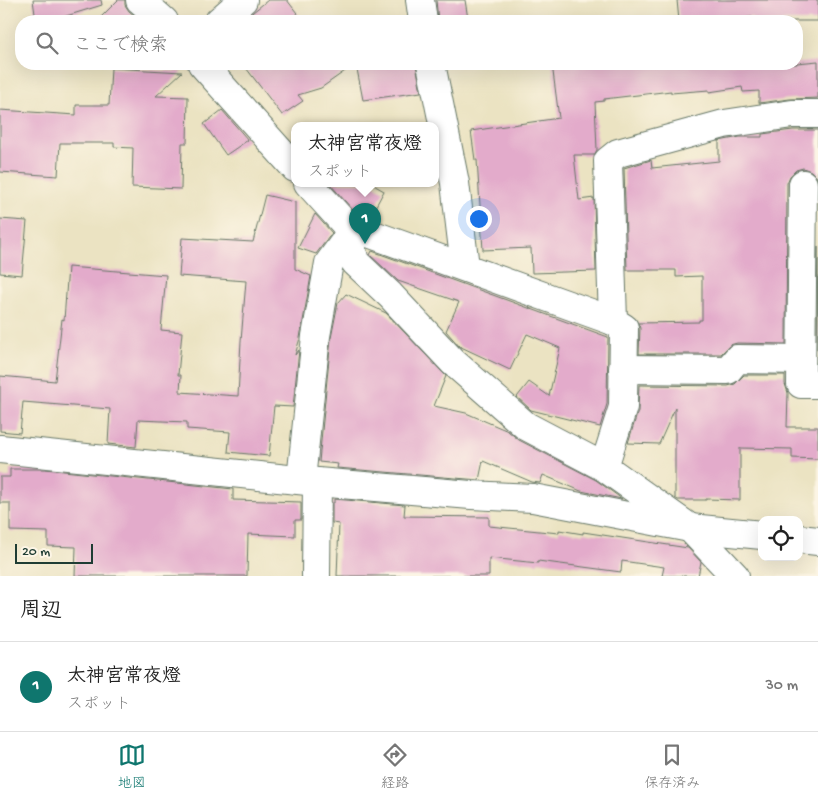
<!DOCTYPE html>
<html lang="ja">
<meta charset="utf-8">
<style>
:root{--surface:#fff;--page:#f2f2f2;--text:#222;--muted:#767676;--line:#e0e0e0;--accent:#0f766e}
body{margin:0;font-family:"Gochi Hand","Klee One",sans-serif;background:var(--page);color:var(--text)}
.controls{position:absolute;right:15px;bottom:15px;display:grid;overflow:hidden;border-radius:10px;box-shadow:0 5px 20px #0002}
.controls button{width:45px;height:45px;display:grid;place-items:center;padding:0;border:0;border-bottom:1px solid var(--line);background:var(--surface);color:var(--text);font:25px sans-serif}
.scale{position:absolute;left:15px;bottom:12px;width:78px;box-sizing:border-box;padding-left:5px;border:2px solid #1f3d34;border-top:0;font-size:14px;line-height:18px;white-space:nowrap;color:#1f3d34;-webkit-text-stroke:4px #fcf5e5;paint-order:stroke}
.you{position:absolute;left:478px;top:218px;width:18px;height:18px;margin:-12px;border:4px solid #fff;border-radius:50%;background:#1a73e8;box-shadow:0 0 0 8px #1a73e833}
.badge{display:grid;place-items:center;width:32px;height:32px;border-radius:50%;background:var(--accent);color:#fff;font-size:16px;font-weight:700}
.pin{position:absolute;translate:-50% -41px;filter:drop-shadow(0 1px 2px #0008)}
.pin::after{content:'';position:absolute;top:26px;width:18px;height:15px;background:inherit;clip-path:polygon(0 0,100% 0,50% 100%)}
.popup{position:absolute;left:291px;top:122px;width:148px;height:65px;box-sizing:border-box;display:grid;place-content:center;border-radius:10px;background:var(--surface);filter:drop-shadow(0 1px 4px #0005);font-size:16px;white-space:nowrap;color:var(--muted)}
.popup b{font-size:19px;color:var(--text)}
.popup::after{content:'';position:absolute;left:50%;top:100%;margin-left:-10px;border:10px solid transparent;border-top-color:var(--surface)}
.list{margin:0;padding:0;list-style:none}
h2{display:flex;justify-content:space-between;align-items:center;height:65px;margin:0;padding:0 20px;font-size:21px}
h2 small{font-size:16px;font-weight:400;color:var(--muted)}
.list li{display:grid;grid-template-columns:32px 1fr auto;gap:15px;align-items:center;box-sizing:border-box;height:90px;padding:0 20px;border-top:1px solid var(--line)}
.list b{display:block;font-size:19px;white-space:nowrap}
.list p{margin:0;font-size:16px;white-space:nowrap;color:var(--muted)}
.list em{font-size:16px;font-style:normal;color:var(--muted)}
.icon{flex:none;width:28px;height:28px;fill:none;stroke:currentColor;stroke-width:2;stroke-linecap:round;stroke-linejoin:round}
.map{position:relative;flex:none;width:818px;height:576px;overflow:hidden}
.search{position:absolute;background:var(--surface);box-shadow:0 5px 20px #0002;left:15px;right:15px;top:15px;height:55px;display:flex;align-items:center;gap:12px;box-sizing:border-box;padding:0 18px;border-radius:20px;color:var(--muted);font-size:19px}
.sheet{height:155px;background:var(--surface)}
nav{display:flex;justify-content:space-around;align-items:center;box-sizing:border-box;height:70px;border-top:1px solid var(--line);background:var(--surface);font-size:14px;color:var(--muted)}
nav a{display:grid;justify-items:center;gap:2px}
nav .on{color:var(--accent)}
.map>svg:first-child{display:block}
</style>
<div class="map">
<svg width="818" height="576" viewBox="0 0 818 576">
<rect width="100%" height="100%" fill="#fcf5e5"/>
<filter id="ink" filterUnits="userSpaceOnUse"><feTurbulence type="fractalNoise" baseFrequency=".02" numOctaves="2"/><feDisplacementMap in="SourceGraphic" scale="10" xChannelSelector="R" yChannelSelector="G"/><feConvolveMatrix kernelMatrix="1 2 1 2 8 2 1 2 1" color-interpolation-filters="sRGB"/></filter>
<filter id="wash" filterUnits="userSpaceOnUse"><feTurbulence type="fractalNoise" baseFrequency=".0096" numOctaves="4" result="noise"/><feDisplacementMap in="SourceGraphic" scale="20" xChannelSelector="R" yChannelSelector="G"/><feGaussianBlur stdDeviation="1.12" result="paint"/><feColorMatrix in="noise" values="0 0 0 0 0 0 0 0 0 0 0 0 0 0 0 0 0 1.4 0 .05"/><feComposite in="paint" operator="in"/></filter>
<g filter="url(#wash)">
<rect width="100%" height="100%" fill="#ebe3c2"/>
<g id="blocks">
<g fill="#e3abcb">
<polygon points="33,0 101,0 102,5 50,21 36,21"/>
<polygon points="118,0 125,0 125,5 129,11 141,21 97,21"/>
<polygon points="268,0 287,0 303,21 242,21"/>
<polygon points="436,0 465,0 468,19 438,21"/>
<polygon points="677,0 818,0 818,21 753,21 752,17 705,21 679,21"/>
<polygon points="818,61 818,98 790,99 759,103 759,91 743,92 742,87 709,92 709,90 671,93 671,91 604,99 604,101 595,102 597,150 594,155 574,155 579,200 594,198 596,271 532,273 531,248 483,250 477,160 475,160 471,131 559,118 552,64 752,64 752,66 797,64 797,63"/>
<polygon points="243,64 355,64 321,88 298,95 303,101 282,115"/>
<polygon points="356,64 416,64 421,92 363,100"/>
<polygon points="111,68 182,72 156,96 188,97 187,143 182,143 181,189 132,187 133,148 114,147 114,143 60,143 58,176 0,172 0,110 76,115 76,105 109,105"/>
<polygon points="222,110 248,140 226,155 204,124"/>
<polygon points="793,130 818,130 818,181 816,176 811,171 803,168 796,170 790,176 787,183 786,344 737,343 730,345 721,354 639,354 640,328 638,323 699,322 699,320 702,320 702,276 676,277 676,270 627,270 624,168 651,160 652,168 719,161 719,141 740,137 762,137 762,134"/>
<polygon points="329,183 370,183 384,191 370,217 353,210"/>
<polygon points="265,195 295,202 295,269 311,276 300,338 295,355 299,350 293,407 274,406 269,456 228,452 230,432 187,429 187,422 138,420 136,447 108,444 110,409 23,402 20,433 0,431 0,376 55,381 62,319 64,320 68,267 166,275 161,330 182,332 178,375 181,375 180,392 238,396 241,341 246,281 179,276 182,238 253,242"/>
<polygon points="315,214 332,233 316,254 298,248"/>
<polygon points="0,219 27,221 22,275 0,273"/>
<polygon points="818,247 818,349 817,349"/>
<polygon points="372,251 608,337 607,404 600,427 531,410 517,397 529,382 549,396 560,348 527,334 510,370 459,346 446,331 459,302 398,281 370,255"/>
<polygon points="346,294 386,313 446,376 434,406 466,413 508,431 519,440 596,480 622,499 581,491 543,475 540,483 532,482 483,461 479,480 337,468 338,464 319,462 331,338 338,303"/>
<polygon points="744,375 785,375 785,384 788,393 787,427 818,427 818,459 792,458 792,449 740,448 740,500 706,499 706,500 678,500 675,498 675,408 659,444 628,443 638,411 639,385 728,386 735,384"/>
<polygon points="10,469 45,469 233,489 233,500 301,502 301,520 295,520 295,536 248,534 247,576 75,576 76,547 48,546 48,532 10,531 10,503 0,503 0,477 10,477"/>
<polygon points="334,499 405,505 404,516 489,517 489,526 559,533 559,530 583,534 583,532 688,548 701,562 698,576 662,576 664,567 622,561 621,572 538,561 538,563 489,558 489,576 337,576 339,524 332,523 332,503 334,503"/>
</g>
</g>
</g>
<g filter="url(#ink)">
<use href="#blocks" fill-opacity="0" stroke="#676" stroke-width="1"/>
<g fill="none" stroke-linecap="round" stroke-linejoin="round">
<g stroke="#676" stroke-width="30">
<g id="minor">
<polyline points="140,0 164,21"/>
<polyline points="420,0 423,21"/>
<polyline points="219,21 243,0"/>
<polyline points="202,64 295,168"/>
<polyline points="431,64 455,183 465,267"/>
<polyline points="308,183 346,225 355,262 390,295 453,362 526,426 604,467 690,528 735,576"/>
<polyline points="803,184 801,384 818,384"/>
<polyline points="346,225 613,321"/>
<polyline points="623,369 728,370 737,359 801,360"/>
<polyline points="0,449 317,482 471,495 533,498 690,528 762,535"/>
<polyline points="604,467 623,407 624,328 613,321 608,161 618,153 724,124 792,114 818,114"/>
<polyline points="301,480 316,336 329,263 348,237"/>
<polyline points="799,539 818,541"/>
<polyline points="316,576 317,482"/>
</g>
</g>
<use href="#minor" stroke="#fff" stroke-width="28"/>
</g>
</g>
</svg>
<div class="controls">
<button><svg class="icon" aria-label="locate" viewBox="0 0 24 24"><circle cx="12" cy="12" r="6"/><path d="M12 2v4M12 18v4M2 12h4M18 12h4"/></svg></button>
</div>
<div class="scale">20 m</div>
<div class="you"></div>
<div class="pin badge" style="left:365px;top:244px">1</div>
<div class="popup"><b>太神宮常夜燈</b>スポット</div>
<div class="search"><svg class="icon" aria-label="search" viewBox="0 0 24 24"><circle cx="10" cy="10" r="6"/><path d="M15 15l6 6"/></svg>ここで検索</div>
</div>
<section class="sheet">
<h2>周辺<small></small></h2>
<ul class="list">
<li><span class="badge">1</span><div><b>太神宮常夜燈</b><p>スポット</p></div><em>30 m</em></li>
</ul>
</section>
<nav>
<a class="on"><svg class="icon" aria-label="map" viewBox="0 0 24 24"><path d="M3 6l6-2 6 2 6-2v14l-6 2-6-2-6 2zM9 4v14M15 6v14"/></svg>地図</a>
<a><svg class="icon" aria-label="directions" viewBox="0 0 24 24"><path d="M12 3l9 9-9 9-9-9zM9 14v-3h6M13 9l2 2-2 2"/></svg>経路</a>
<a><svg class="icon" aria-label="saved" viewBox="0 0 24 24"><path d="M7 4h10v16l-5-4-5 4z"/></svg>保存済み</a>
</nav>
